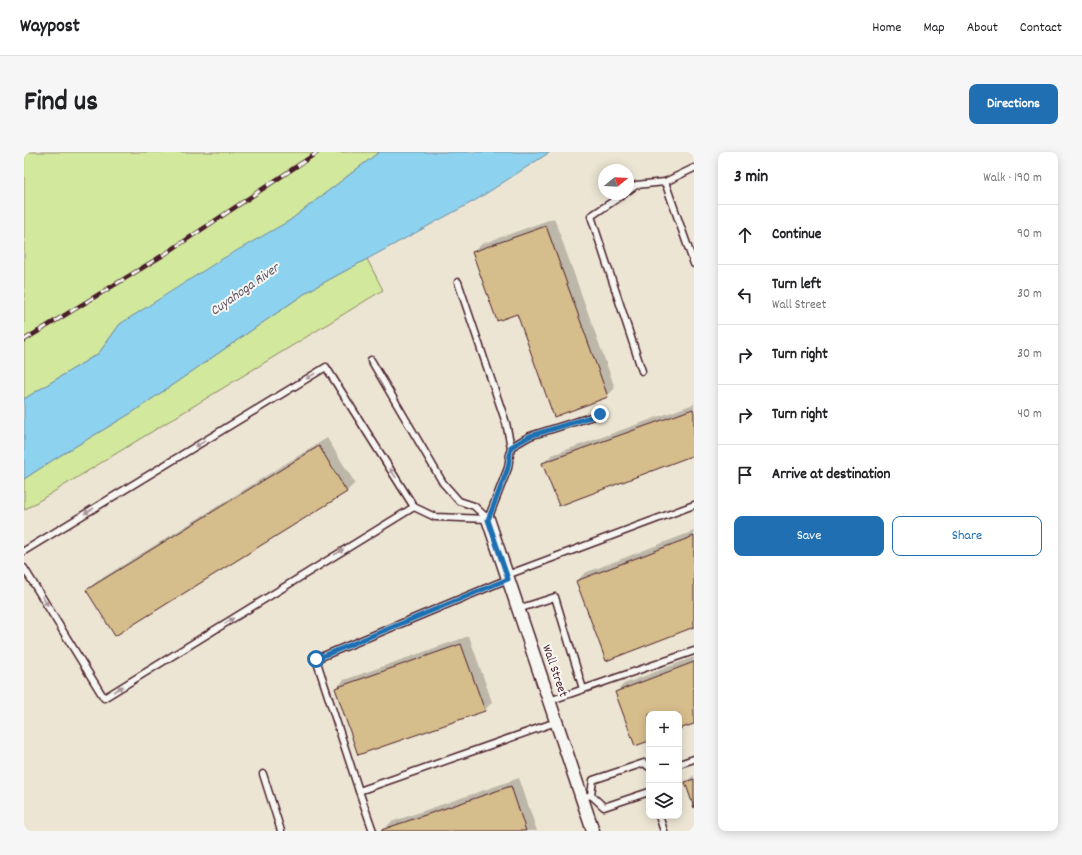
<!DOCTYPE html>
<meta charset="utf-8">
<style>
:root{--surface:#fff;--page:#f6f6f6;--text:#202124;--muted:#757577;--line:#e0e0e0;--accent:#1f6fb2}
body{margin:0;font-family:Dekko,sans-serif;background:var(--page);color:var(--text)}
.controls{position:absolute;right:12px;bottom:12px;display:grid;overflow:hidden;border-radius:8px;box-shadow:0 2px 10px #0003}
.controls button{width:36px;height:36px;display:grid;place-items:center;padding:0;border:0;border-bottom:1px solid var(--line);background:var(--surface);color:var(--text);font:20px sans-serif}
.compass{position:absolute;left:574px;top:12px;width:36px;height:36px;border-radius:50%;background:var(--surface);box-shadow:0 2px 10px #0003;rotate:72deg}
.stop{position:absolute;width:12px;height:12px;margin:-9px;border:3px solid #1f6fb2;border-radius:50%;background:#fff}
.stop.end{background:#1f6fb2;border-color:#fff;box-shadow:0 1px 4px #0008}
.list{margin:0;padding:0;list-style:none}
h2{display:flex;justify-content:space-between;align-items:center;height:52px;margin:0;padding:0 16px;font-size:17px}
h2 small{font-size:13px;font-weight:400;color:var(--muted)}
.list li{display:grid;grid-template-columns:26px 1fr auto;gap:12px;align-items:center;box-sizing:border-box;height:60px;padding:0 16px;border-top:1px solid var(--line)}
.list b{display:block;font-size:15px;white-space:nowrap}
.list p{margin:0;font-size:13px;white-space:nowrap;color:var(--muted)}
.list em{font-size:13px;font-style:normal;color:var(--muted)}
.actions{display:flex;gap:8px;padding:12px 16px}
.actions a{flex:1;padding:9px 0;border:1px solid var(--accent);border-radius:8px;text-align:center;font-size:14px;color:var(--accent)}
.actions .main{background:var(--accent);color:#fff}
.icon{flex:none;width:22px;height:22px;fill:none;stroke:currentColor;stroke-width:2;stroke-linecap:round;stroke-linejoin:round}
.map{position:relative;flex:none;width:670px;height:679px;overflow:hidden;border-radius:8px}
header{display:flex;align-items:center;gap:24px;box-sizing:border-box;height:56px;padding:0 20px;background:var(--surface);border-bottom:1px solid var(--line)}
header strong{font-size:19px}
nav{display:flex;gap:22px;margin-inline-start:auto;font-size:14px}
.intro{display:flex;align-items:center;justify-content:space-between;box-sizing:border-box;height:96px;padding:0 24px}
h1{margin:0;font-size:28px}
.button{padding:10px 18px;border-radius:8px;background:var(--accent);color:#fff;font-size:14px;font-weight:700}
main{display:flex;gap:24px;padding:0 24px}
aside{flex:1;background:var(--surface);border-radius:8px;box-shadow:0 2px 10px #0003}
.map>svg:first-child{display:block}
</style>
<header>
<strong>Waypost</strong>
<nav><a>Home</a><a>Map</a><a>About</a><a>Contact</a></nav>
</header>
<div class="intro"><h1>Find us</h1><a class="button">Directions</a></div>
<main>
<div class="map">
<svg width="670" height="679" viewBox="0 0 670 679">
<rect width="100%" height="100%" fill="#ece5d3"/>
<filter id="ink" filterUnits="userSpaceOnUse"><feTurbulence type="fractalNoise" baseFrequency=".025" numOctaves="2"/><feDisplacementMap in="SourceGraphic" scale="8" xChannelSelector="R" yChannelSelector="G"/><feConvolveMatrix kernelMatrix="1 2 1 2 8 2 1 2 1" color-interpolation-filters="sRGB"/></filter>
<g filter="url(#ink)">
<g fill="#d1e89d" stroke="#8e8464">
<polygon points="0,0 355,0 265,69 96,172 75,201 0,247"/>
<polygon points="343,107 359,138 0,358 0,327 32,306 109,260 286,138"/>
</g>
<polygon fill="#8dd3ef" stroke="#728ba1" points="355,0 526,0 452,48 286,138 109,260 32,306 0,327 0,247 75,201 96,172 198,107 265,69"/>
<g fill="#0003">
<polygon points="530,66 591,236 583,244 494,161 449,100 458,92"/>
<polygon points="670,252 670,301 519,311 528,303"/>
<polygon points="303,286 331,331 323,339 91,483 63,438 72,430"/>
<polygon points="670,379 670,474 553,429 561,421"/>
<polygon points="445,484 468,550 460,559 312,536 320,528"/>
<polygon points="670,505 670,570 655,576 655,562 625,562 625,588 592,540 600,532"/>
<polygon points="670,623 670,653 662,630"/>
<polygon points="495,626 513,679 359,679 367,670"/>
</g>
<g fill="#d6bd8c" stroke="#4a1f2b">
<polygon points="522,74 584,245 530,265 493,162 473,169 448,100"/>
<polygon points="669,257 670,261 670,303 535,354 518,311"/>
<polygon points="295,294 323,340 91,484 62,438"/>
<polygon points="670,384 670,475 582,509 552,429"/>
<polygon points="437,492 461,559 334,603 311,536"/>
<polygon points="670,510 670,572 655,577 655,562 625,562 625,589 611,594 591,540"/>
<polygon points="670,627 670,656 661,630"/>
<polygon points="487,634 502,679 358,679 357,678"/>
</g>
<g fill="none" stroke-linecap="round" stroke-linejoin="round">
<g stroke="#4a1f2b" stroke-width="9">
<g id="lane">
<polyline points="670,16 641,30 670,112"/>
<polyline points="604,39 612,33 641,30"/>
<polyline points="600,42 567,64 618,219"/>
<polyline points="434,130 482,271 487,295 484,316 464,367"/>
<polyline points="347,208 419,331 435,349 450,354 464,367"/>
<polyline points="487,295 506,284 576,262"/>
<polyline points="0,399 302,215 390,355 411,365 464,367"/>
<polyline points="0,416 80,546 390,355"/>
<polyline points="483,423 670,353"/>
<polyline points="494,457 531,445 559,537"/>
<polyline points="525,549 670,499"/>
<polyline points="655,612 670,607"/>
<polyline points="239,622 257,679"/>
<polyline points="335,639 292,507 484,427"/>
<polyline points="567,643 580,655 625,640"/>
<polyline points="558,646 567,643 569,628 620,611 625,615"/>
<polyline points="635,664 640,679"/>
<polyline points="349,679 335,639 532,570"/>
</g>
</g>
<g stroke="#4a1f2b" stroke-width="15">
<polyline id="street" points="464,367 569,679"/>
</g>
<use href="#lane" stroke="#f6f6f2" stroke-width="6"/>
<use href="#street" stroke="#f6f6f2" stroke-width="12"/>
<g stroke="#4a1f2b" stroke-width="4.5">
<polyline id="rail" points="0,188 141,102 294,0"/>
</g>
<use href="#rail" stroke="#f6f6f2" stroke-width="3" stroke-dasharray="9" stroke-linecap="butt"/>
</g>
<defs><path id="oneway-solid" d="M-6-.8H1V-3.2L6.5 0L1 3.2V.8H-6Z"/></defs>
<g fill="#a99598">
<use href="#oneway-solid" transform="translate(287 224) rotate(149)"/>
<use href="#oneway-solid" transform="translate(176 292) rotate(149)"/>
<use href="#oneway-solid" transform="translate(369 321) rotate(-122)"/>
<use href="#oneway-solid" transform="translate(65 359) rotate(149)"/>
<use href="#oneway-solid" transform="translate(315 400) rotate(-32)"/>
<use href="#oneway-solid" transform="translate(21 449) rotate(58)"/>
<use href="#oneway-solid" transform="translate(205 469) rotate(-32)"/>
<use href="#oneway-solid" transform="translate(94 537) rotate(-32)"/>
</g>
</g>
<g fill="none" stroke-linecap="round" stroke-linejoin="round" filter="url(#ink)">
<polyline stroke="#1f6fb2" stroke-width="5" points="292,507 484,427 464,368 484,316 487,295 506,284 576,262"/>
</g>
<g text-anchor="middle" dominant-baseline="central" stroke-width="4" stroke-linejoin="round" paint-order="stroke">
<g font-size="13" fill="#4a1f2b" stroke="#f6f6f2">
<text transform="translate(530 519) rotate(71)">Wall Street</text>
</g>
<g font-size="14" font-style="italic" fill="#5e5566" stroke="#f6f6f2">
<text transform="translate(221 138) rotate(-35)">Cuyahoga River</text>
</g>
</g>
</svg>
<div class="controls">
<button>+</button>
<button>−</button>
<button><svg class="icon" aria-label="layers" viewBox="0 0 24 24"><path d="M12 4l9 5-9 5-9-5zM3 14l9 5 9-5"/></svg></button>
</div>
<svg class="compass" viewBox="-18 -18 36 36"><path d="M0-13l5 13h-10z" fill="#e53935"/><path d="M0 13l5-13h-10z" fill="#757577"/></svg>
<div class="stop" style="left:292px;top:507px"></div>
<div class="stop end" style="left:576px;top:262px"></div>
</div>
<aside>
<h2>3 min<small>Walk · 190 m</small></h2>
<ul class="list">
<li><svg class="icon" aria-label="ahead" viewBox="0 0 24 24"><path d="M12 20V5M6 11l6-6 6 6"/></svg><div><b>Continue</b></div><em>90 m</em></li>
<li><svg class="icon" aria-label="left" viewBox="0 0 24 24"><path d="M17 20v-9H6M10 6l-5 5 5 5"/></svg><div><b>Turn left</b><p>Wall Street</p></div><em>30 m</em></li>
<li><svg class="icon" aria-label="right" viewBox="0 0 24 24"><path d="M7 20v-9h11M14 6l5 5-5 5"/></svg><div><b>Turn right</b></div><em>30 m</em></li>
<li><svg class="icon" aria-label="right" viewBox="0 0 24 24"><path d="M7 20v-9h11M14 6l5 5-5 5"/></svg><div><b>Turn right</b></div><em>40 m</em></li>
<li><svg class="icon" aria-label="arrive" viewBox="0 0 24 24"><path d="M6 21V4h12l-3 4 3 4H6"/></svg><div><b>Arrive at destination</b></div></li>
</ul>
<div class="actions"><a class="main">Save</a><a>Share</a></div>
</aside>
</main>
